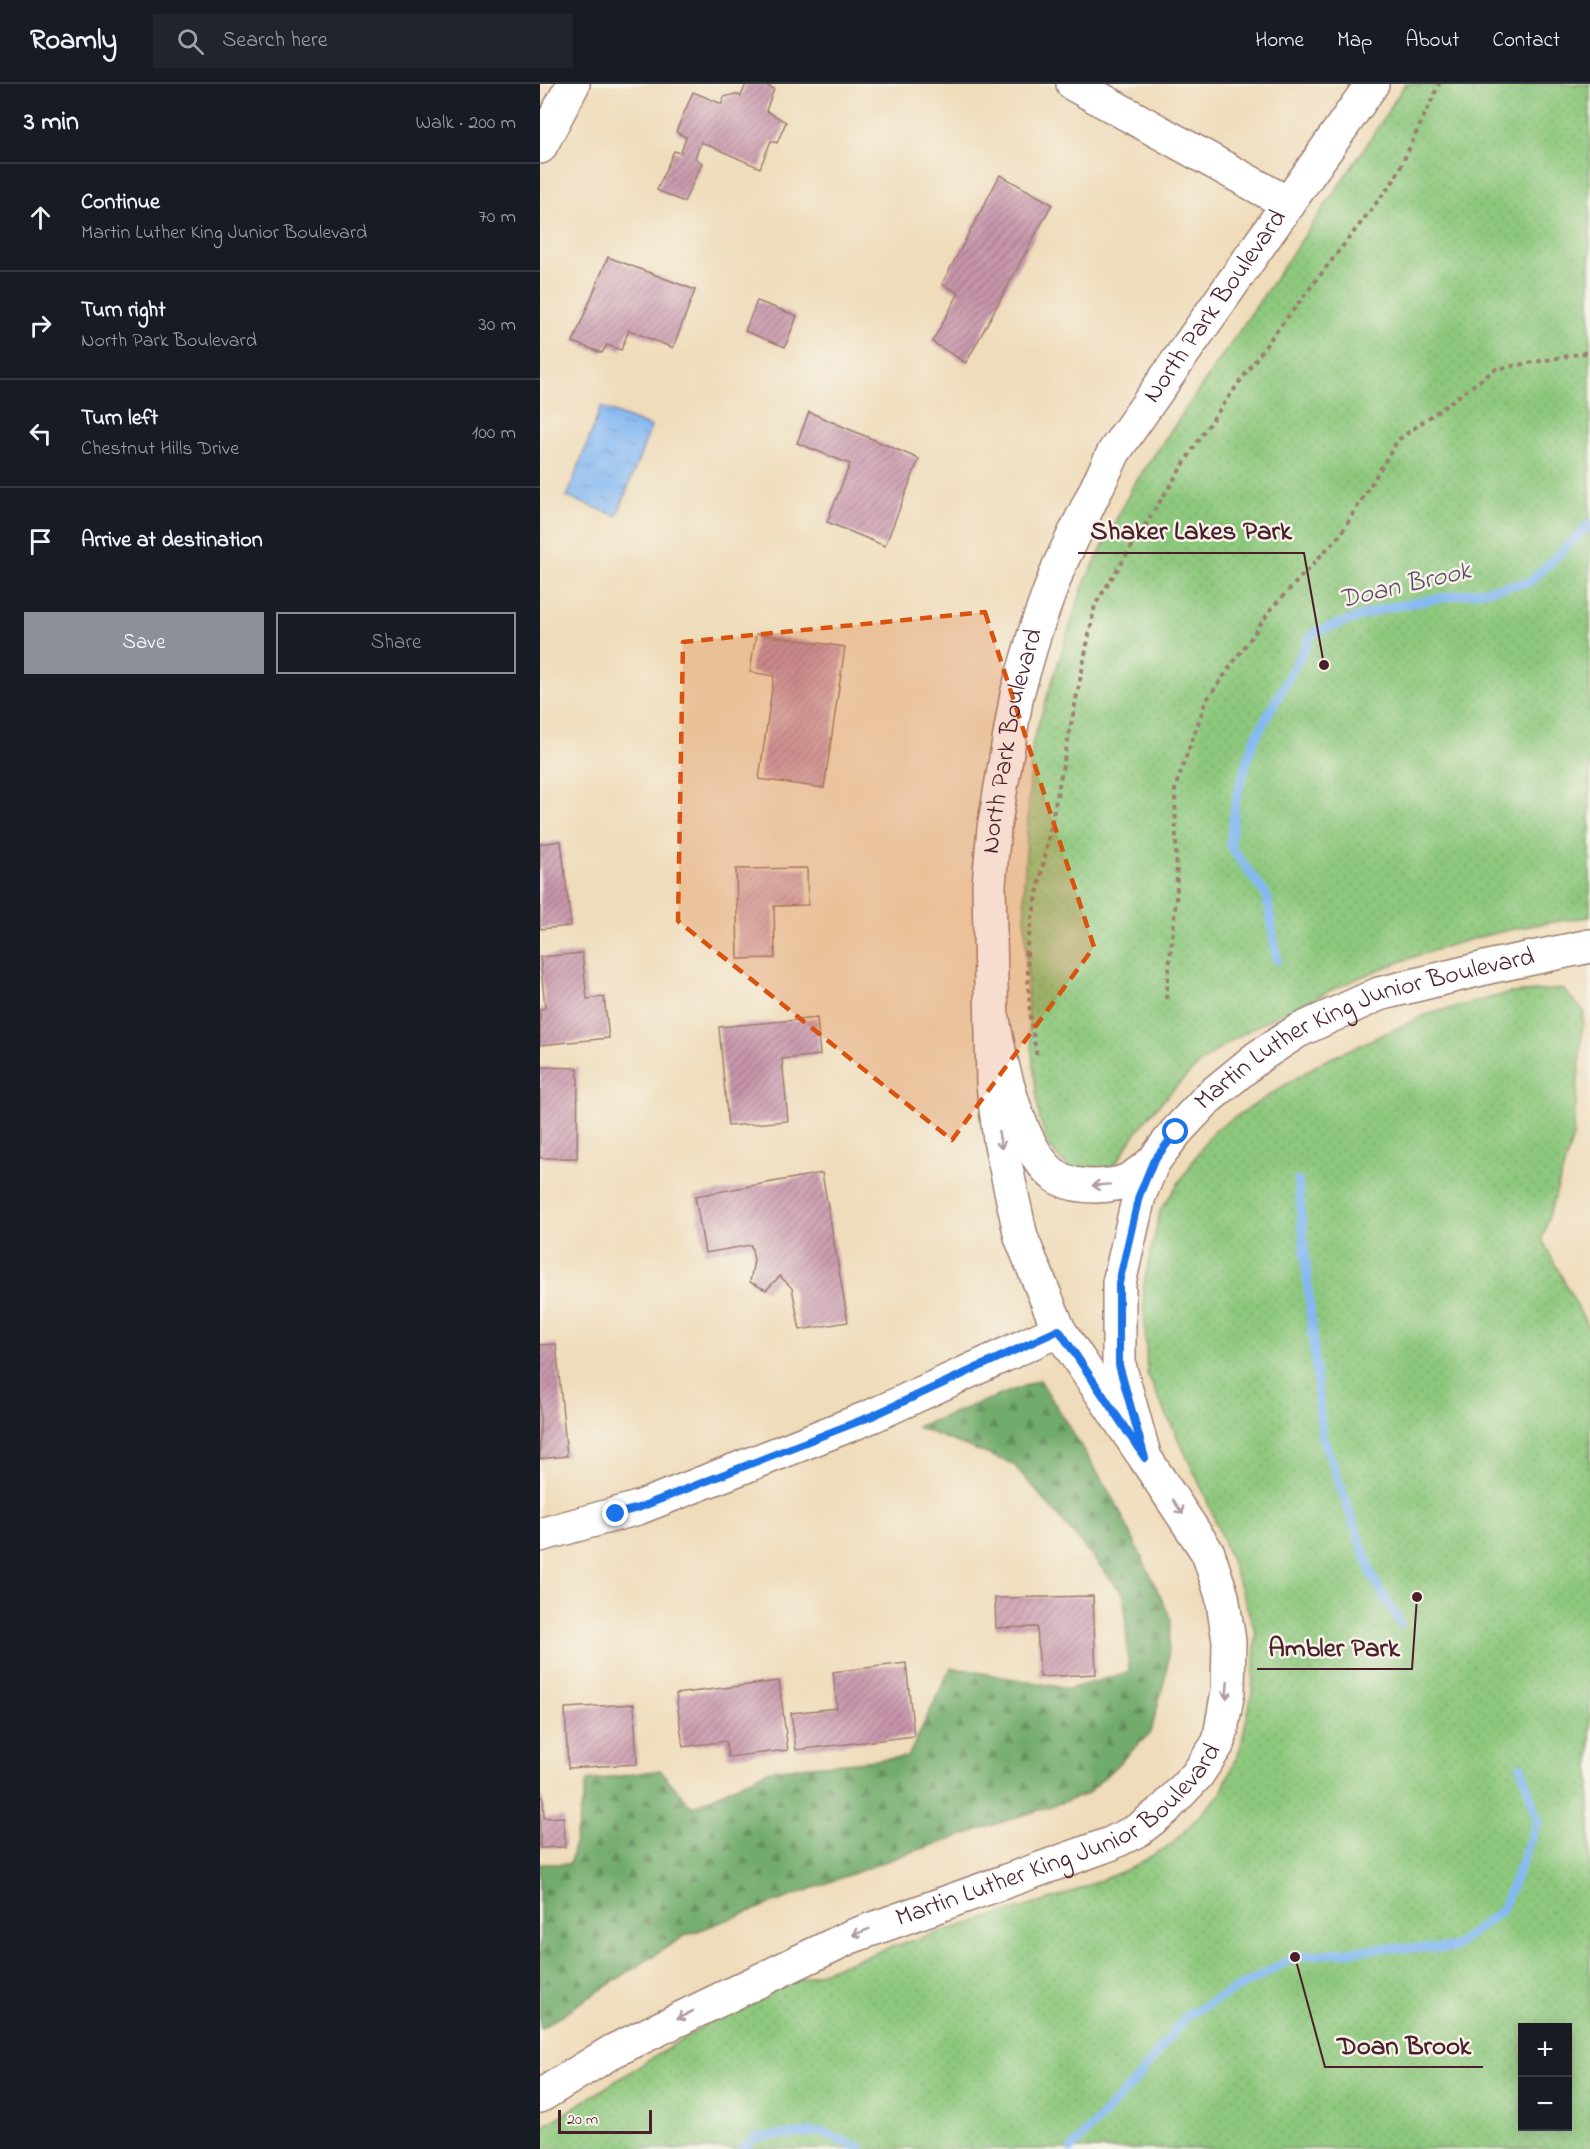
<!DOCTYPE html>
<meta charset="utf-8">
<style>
:root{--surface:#171b24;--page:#20242c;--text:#f1f3f6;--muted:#9ea1a6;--line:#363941;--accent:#8c9099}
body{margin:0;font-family:"Indie Flower",sans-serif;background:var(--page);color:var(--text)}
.controls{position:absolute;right:18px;bottom:18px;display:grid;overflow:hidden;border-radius:0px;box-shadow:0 3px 15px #0003}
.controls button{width:54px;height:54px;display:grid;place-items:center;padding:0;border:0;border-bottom:2px solid var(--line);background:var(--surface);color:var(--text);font:30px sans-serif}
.scale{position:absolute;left:18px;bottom:15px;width:94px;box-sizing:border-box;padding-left:6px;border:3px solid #4a1f2b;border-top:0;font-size:16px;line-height:21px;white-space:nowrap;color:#4a1f2b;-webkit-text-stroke:4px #f7f3e8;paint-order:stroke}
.stop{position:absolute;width:18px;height:18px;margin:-14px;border:4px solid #1a73e8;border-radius:50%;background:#fff}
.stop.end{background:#1a73e8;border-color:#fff;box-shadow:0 2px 6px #0008}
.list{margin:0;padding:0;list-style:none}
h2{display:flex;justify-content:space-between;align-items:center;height:78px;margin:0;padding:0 24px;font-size:26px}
h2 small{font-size:20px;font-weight:400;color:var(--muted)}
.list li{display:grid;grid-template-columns:39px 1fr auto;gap:18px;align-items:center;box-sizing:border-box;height:108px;padding:0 24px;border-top:2px solid var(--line)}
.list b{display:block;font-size:22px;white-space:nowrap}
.list p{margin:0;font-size:20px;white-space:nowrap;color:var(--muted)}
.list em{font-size:20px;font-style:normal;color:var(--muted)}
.actions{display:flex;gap:12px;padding:18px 24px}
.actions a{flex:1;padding:14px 0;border:2px solid var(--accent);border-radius:0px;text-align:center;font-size:21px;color:var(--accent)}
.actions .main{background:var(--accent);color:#fff}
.icon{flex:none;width:33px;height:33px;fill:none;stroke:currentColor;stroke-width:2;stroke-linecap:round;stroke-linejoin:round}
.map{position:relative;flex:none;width:1050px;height:2065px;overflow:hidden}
header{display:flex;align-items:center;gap:36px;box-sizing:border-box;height:84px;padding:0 30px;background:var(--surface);border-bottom:2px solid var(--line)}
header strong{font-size:28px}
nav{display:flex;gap:33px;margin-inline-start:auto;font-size:21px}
.search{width:420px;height:54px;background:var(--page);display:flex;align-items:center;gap:15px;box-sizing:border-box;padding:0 21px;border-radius:0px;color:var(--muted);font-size:22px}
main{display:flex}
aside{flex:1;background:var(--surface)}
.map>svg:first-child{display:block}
</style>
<header>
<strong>Roamly</strong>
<div class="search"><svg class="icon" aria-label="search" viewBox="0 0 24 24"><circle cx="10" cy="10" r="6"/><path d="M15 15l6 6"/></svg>Search here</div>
<nav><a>Home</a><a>Map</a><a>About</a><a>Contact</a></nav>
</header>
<main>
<aside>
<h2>3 min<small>Walk · 200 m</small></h2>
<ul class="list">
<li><svg class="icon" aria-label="ahead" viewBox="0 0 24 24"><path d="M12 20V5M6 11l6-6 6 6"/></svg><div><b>Continue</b><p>Martin Luther King Junior Boulevard</p></div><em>70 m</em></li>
<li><svg class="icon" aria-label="right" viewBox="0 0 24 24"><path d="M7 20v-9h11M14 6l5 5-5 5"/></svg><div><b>Turn right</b><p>North Park Boulevard</p></div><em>30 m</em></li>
<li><svg class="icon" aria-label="left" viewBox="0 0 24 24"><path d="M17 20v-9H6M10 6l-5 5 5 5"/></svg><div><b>Turn left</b><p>Chestnut Hills Drive</p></div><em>100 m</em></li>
<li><svg class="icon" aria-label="arrive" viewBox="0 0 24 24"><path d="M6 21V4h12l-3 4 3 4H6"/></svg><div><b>Arrive at destination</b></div></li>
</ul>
<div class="actions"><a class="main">Save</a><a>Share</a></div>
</aside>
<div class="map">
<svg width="1050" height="2065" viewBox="0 0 1050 2065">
<defs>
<pattern id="forest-firs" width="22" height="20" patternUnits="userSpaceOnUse" patternTransform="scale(1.5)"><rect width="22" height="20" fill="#72ac6c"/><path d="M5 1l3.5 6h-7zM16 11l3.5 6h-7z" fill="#608b59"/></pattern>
<pattern id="park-dots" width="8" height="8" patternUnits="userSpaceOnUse" patternTransform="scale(1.5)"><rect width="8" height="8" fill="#8dc87d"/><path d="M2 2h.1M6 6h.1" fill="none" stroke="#7bab6c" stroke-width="1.8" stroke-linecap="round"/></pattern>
<pattern id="water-ripples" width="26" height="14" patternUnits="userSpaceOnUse" patternTransform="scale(1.5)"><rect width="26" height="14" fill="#85b9f3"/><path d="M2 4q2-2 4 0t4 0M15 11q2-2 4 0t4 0" fill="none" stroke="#6f96c5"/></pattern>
<pattern id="building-hatch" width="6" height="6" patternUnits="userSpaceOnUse" patternTransform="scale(1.5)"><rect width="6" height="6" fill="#c795ab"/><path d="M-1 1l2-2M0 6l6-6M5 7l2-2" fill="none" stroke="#a4798b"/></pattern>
</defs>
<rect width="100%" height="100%" fill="#f7f3e8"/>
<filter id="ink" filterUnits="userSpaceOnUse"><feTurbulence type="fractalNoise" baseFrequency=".0167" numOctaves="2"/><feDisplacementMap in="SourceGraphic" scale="12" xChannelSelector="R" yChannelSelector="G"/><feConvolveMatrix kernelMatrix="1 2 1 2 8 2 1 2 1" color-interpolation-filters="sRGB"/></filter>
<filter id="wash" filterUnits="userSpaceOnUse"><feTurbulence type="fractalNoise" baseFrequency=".008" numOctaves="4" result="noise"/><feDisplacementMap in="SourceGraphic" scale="24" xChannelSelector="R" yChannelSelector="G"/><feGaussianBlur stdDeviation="1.35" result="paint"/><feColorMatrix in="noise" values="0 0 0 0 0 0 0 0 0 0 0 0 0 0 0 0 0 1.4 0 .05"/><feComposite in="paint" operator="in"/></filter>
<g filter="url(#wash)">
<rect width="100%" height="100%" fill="#efdcba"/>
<polygon fill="url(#forest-firs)" stroke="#5e664c" stroke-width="1.5" points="500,1296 576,1419 631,1535 627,1586 611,1648 547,1710 366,1770 144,1852 0,1945 0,1780 30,1780 47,1697 120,1686 152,1723 229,1686 368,1673 411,1583 529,1605 589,1588 584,1511 536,1453 473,1380 376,1343"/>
<g fill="url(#park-dots)" stroke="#6c7454" stroke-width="1.5" fill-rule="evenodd">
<path d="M865,0H1050V833C947,844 852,875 760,921C731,935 698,950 672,970C645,991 611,1027 591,1056C583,1067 577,1085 562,1089C552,1091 539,1088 530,1087L508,1061L499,1032L488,935L484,801L492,660L543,502L593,402L828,59Z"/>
<path d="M1023,905L1044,928L1033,1053L1002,1155L1050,1247V2065H0V2045L206,1915L354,1862L522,1812L591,1784L632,1760L681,1709L701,1662L712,1609L716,1549L691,1477L664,1409L607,1290L603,1204L620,1127L673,1047L780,979L888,930L970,909ZM982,1944H1028V2042H982Z"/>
</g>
<polygon fill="url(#water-ripples)" stroke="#686c8f" stroke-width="1.5" points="61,323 111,343 77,432 27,413"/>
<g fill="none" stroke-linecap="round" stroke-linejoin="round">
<g stroke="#85b9f3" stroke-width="9">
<polyline points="737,876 727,812 690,762 696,715 713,658 773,549 845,524 990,498 1050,440"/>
<polyline points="758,1097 782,1350 833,1494 861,1540"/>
<polyline points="202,2065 217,2053 282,2048 321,2065"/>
<polyline points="531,2065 597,1995 646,1932 755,1873 840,1864 913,1864 962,1826 998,1737 981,1682"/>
</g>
</g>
<g id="blocks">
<g fill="url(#building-hatch)">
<polygon points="206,0 222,0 234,5 226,27 246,38 237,59 231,57 220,84 161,58 155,74 162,79 144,118 117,106 134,67 141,69 146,53 136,48 153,8 182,20 184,13 195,10 201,12"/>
<polygon points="460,91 512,120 426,279 392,258 419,209 402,200"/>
<polygon points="68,173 155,206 133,264 89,246 81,266 67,261 62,269 33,258"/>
<polygon points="217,217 257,232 245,263 205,247"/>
<polygon points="269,328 379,375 345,462 287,438 310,380 257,359"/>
<polygon points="216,550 305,563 284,704 219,695 234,592 210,588"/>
<polygon points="21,757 31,842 0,845 0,760"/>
<polygon points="267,784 268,821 234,822 235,874 198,875 196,785"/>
<polygon points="42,869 47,915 64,913 69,954 0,961 0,925 5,924 0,873"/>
<polygon points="277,934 280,971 242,975 248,1037 188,1042 179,943"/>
<polygon points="0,983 38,984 37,1074 0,1074"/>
<polygon points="282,1089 308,1238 260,1246 252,1204 240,1192 226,1206 210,1198 214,1176 211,1161 165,1169 155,1112"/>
<polygon points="16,1260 27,1372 0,1375 0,1261"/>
<polygon points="553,1512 556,1590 500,1593 497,1543 456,1544 455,1514"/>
<polygon points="366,1579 374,1652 256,1666 251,1629 297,1624 293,1588"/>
<polygon points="239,1597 248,1666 188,1673 186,1657 143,1663 136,1610"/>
<polygon points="94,1620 97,1680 28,1684 25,1624"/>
<polygon points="0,1713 3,1713 4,1734 24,1733 25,1763 0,1764"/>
</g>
</g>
</g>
<g filter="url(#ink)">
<use href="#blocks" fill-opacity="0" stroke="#9c7e72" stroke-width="1.5"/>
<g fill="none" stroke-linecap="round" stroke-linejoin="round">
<g stroke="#9c7e72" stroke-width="36">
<g id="minor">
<polyline points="533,0 749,120"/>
<polyline points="0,63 33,0"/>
<polyline points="0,1451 98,1424 221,1376 332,1332 519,1246"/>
</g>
</g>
<g stroke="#9c7e72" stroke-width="36">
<g id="tertiary">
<path id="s1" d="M601,1368L519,1246L481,1153L460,1056L453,1001L449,800L454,744L477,610L496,545L519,482L574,368L832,0"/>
</g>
</g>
<g stroke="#9c7e72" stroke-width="36">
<g id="secondary">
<path d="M453,935C460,978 480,1072 520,1095C532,1101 544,1102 556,1102C586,1101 591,1096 613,1078"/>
<path id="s2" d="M0,2012L73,1967L310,1853L570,1760L598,1746L625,1725L657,1691L679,1658L688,1607L689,1557L682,1512L668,1469L605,1374L579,1281V1199L599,1112L613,1078L636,1048L668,1014L718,973L758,947L839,910L953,882L1050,862"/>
</g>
</g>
<g stroke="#9c7e72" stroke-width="4" stroke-dasharray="4.5 4.5" stroke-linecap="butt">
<polyline points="487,868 490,932 497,974"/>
<polyline points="485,871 555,521 665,346 732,253 855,95 899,0"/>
<polyline points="626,915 637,805 635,704 666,617 732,524 800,451 858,356 956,285 1050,268"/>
</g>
<use href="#minor" stroke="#fff" stroke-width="33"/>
<use href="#tertiary" stroke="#fff" stroke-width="33"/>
<use href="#secondary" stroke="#fff" stroke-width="33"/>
</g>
<defs><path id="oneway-shaft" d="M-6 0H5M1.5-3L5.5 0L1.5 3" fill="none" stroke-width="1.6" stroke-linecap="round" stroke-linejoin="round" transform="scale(1.5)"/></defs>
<g stroke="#ae9aa0">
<use href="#oneway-shaft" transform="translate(460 1056) rotate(80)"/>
<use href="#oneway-shaft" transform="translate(561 1101) rotate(176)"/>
<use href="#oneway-shaft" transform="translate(638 1423) rotate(56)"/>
<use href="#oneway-shaft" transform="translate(687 1606) rotate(95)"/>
<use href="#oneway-shaft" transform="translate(321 1848) rotate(160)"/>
<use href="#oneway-shaft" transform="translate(145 1931) rotate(153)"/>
</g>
</g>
<g fill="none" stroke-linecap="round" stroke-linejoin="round" filter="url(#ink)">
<polyline stroke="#1a73e8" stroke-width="8" points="76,1430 98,1424 332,1332 519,1246 605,1374 579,1281 579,1199 599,1112 613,1078 636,1048"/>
</g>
<path fill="#d8530f" fill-opacity="0.2" stroke="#d8530f" stroke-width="4.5" stroke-dasharray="12 8" stroke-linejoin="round" d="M445,528L554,863L412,1056L138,837L143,558Z"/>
<g text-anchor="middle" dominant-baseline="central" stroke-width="5" stroke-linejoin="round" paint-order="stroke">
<g font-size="26" fill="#4a1f2b" stroke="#f7f3e8">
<text stroke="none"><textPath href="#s1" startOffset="1234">North Park Boulevard</textPath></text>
<text stroke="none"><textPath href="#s1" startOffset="748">North Park Boulevard</textPath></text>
<text stroke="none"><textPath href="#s2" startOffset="1647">Martin Luther King Junior Boulevard</textPath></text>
<text stroke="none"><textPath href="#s2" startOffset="585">Martin Luther King Junior Boulevard</textPath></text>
</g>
<g font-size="27" font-style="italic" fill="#5c4d67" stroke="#f7f3e8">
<text transform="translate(865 502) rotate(-13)">Doan Brook</text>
</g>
</g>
<path fill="none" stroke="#4a1f2b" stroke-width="2" d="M784 581L764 469H538M877 1513L872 1585H717M755 1873L785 1983H943"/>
<g fill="#4a1f2b" stroke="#f7f3e8" stroke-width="2">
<circle cx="784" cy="581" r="6"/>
<circle cx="877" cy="1513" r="6"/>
<circle cx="755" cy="1873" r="6"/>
</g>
<g font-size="27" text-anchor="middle" font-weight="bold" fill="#4a1f2b" stroke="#f7f3e8" stroke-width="5" stroke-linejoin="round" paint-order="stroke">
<text x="651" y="455">Shaker Lakes Park</text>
<text x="794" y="1572">Ambler Park</text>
<text x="864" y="1970">Doan Brook</text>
</g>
</svg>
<div class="controls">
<button>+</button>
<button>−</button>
</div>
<div class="scale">20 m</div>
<div class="stop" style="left:636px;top:1048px"></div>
<div class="stop end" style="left:76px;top:1430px"></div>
</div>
</main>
